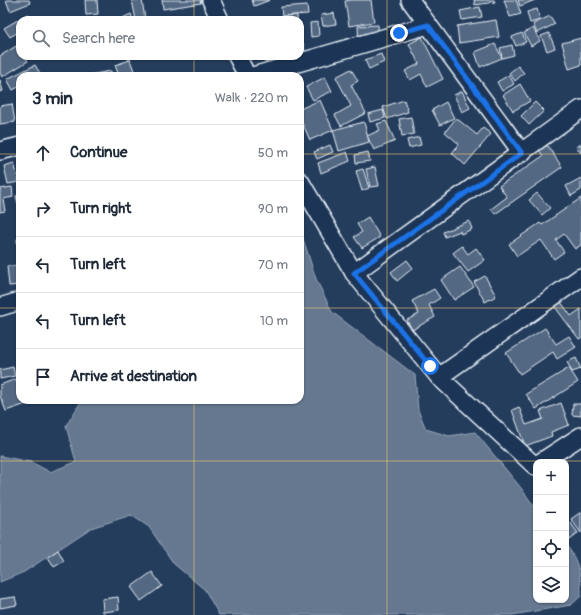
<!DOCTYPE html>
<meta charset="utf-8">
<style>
:root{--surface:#fff;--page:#f6f6f7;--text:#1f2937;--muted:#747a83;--line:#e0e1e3}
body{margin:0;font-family:Pangolin,sans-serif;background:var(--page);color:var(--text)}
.controls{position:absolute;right:12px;bottom:12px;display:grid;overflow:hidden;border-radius:8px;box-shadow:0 1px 3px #0004}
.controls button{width:36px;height:36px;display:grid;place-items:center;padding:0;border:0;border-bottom:1px solid var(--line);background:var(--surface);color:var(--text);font:20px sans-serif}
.stop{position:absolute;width:12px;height:12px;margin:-9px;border:3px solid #1a73e8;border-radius:50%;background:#fff}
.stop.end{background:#1a73e8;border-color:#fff;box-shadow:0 1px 4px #0008}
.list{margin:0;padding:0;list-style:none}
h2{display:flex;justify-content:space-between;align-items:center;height:52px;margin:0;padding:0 16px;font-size:17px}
h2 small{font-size:13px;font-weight:400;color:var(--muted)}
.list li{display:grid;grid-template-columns:26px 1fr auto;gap:12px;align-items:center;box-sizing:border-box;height:56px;padding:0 16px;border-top:1px solid var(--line)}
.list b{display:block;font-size:15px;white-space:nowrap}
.list em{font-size:13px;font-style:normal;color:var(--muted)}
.icon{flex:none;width:22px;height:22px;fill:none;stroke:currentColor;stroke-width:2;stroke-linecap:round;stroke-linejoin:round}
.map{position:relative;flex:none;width:581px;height:615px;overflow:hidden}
.search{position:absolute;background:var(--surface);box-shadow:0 1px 3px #0004;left:16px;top:16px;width:288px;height:44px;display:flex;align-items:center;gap:10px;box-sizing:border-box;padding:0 14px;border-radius:12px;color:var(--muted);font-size:15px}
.panel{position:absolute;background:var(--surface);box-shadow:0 1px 3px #0004;left:16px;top:72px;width:288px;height:332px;border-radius:12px}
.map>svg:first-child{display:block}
</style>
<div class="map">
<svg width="581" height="615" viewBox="0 0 581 615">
<rect width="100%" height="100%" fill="#253d5d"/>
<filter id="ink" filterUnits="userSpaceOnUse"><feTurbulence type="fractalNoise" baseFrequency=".025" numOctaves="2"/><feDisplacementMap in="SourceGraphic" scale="8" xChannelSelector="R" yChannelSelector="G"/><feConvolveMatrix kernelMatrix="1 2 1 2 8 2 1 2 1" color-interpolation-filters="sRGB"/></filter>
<g filter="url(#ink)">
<path fill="#657890" stroke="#99a8ba" d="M300,229L316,279L332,312L415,375L418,410L426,429L449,436L475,432L521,488L536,509V600H566V545C579,561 581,576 581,596L571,605L512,615H219L205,590L174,564L149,527L131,515L91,528L24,572L0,582V456L31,462L50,472L76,462L66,426L82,400H300Z"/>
<g fill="#536782" stroke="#e8f1f8">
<polygon points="6,0 29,0 30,3 10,11"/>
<polygon points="85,0 97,0 98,14 86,15"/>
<polygon points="132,0 142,0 145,19 136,20"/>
<polygon points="162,0 200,0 201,3 163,9"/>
<polygon points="252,0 270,0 254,6"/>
<polygon points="352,0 371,0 374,22 349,26 345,1"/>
<polygon points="474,0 494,0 495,2 475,5"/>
<polygon points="504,0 516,0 521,14 510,17"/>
<polygon points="518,0 535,0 520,6"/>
<polygon points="307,5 308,14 282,16 281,7"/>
<polygon points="480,7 482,17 462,20 460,11"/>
<polygon points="537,9 540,20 530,23 527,12"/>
<polygon points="334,13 336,24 323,26 321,15"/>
<polygon points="28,14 32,20 20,20 20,31 10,37 4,28"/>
<polygon points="131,14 133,20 118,20"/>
<polygon points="297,15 297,20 268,20 268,18"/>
<polygon points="550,16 555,24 537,33 533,24"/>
<polygon points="496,20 499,37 459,43 457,26"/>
<polygon points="318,22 319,36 311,37 310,23"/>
<polygon points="378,25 379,46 359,48 358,26"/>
<polygon points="533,28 540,41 531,46 524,33"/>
<polygon points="522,33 526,42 516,46 512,37"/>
<polygon points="549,33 555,48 547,51 541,36"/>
<polygon points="422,37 443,79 427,87 421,74 410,80 405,71 419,64 409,44"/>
<polygon points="581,38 581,65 569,69 562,43"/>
<polygon points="303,43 305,51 300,52 300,44"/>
<polygon points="495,44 502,58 480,67 475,52"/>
<polygon points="18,45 20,49 20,56 24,56 28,61 2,77 0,73 0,56"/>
<polygon points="512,45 514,55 502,58 500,48"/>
<polygon points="381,54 384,62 369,69 365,60"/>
<polygon points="126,56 135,56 129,60"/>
<polygon points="130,60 136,76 119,76 115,65"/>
<polygon points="35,65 41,75 20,76 20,86 13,90 7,79"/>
<polygon points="518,66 524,73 515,81 509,73"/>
<polygon points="351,69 358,81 351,85 366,113 341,126 335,115 351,106 336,77"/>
<polygon points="111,71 112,76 83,76"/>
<polygon points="509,75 514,84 502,91 497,82"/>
<polygon points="325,77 332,91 313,100 306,87"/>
<polygon points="0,80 3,91 0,92"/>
<polygon points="520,84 530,101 513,111 503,95"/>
<polygon points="462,91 470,108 462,112 454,95"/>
<polygon points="320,100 333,130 310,140 300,118 300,109"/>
<polygon points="404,100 408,112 387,119 383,107"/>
<polygon points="446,102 454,118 440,125 432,110"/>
<polygon points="535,102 544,111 529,125 521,116"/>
<polygon points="12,104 15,122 0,124 0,106"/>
<polygon points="383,110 385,118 370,122 368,114"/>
<polygon points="411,117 414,134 402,136 399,119"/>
<polygon points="456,118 477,135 483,128 491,134 465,165 452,153 459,144 445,132"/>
<polygon points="386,121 395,141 374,150 367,136 380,130 377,124"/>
<polygon points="364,122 369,142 339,151 333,130"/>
<polygon points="419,137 421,145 409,148 407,140"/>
<polygon points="581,144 581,153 576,147"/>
<polygon points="330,145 333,152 317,159 314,152"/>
<polygon points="547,145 562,167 495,214 491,209 507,197 499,186 543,156 539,150"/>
<polygon points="347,152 350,161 321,173 318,163"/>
<polygon points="368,152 370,161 356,163 355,155"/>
<polygon points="14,163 19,182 8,184 4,166"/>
<polygon points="375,167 379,186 370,187 366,169"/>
<polygon points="363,169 369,188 362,191 356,171"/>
<polygon points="581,178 581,190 571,196 566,186"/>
<polygon points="12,187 13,197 3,199 5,211 0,212 0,189"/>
<polygon points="537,193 550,208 542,215 529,200"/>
<polygon points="20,195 20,203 18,204 16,196"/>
<polygon points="581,198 581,245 575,249 564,234 556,240 564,252 554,259 541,240 517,256 509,244 540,223 542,225"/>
<polygon points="368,217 380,237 362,248 354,237 362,232 357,224"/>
<polygon points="469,221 472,229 461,234 460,231 445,237 443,232"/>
<polygon points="17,239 20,239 20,253 18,253"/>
<polygon points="462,246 468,254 476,248 485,260 468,272 453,253"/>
<polygon points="407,260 413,268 397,281 391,272"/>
<polygon points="20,265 20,285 9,286 7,266"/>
<polygon points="460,267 474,287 454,300 441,280"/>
<polygon points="485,276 496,296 485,302 474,282"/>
<polygon points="434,289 440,298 429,305 435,317 412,330 407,320 419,314 412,301"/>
<polygon points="558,298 571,316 581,309 581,338 579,339 552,303"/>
<polygon points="545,328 556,344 569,336 576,347 557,359 553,352 520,374 506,353"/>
<polygon points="576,358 581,369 572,372 567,362"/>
<polygon points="13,367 15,376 0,379 0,370"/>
<polygon points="569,368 578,382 536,409 526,394"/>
<polygon points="16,379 20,389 20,400 24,400 26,404 6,411 0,396 0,385"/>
<polygon points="561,403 569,425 551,432 552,436 525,446 512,410 519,407 526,425 543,419 540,411"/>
<polygon points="573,404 581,404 581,416 572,415"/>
<polygon points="581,512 581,533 571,519"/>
<polygon points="570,522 578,533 569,540 566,536 566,525"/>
<polygon points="58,550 64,561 54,567 48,557"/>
<polygon points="152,572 162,586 141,601 131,587"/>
<polygon points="15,597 17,605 0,608 0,599"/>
<polygon points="118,597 119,610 103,612 102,599"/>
</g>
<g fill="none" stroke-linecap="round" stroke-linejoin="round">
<g stroke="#e8f1f8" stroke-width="20">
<g id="street">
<polyline points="211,0 220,20"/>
<polyline points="410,0 522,153"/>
<polyline points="237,56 247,76"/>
<polyline points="253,76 428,25"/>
<polyline points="0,151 20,146"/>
<polyline points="300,181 354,273 439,377 535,466 536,465"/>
<polyline points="354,273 581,109"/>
<polyline points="0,307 20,301"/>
<polyline points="439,377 581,277"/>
<polyline points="541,462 581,436"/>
</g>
</g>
<use href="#street" stroke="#1d3557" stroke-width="17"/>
</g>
</g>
<g fill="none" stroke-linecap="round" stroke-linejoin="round" filter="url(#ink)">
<polyline stroke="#1a73e8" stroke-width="5" points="399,33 428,25 522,153 354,273 430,366"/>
</g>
<path fill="none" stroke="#ffd166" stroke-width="1" stroke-opacity="0.55" d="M194,0V20M387,0V615M194,56V76M0,154H20M300,154H581M0,308H20M300,308H581M194,400V615M0,461H581"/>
</svg>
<div class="controls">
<button>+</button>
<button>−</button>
<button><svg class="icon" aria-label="locate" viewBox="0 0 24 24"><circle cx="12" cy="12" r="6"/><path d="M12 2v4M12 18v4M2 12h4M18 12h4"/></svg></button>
<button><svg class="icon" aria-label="layers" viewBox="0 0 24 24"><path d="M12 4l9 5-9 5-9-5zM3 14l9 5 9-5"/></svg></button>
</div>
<div class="stop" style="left:430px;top:366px"></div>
<div class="stop end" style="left:399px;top:33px"></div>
<div class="search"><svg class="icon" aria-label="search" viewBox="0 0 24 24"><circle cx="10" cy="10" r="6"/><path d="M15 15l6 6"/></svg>Search here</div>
<section class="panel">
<h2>3 min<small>Walk · 220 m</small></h2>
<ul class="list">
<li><svg class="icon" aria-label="ahead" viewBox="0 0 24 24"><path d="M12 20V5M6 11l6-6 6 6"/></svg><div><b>Continue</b></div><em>50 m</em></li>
<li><svg class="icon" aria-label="right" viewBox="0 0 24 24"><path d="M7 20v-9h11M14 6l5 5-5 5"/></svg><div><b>Turn right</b></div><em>90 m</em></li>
<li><svg class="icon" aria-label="left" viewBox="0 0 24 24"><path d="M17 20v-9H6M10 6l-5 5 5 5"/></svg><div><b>Turn left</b></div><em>70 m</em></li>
<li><svg class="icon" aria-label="left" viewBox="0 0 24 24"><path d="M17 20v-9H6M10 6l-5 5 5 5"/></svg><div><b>Turn left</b></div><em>10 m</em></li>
<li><svg class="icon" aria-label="arrive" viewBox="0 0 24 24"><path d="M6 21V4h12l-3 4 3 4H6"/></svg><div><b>Arrive at destination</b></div></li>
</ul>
</section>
</div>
